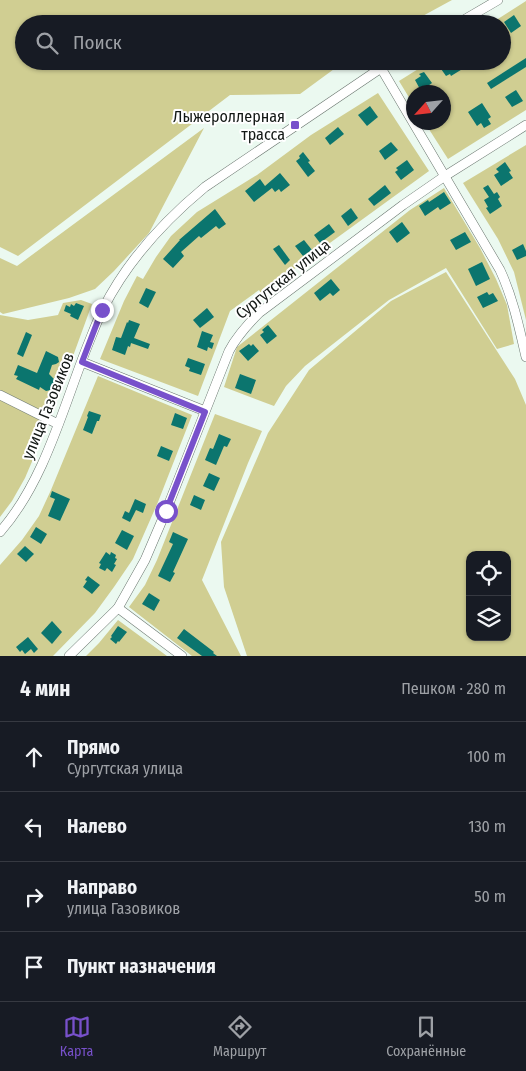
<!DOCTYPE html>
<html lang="ru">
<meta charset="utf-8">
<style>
:root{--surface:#171b24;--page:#242831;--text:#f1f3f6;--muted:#9ea1a6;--line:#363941;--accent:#7851cb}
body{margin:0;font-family:"Fira Sans Condensed",sans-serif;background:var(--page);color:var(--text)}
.controls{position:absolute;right:15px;bottom:15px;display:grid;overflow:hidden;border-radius:10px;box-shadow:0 1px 4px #0004}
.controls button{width:45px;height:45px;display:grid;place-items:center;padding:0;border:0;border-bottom:1px solid var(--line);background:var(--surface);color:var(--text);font:25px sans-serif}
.compass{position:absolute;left:406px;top:85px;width:45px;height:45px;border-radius:50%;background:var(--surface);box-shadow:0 1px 4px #0004;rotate:243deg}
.stop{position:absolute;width:15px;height:15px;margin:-11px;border:4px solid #7851cb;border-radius:50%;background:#fff}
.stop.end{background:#7851cb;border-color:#fff;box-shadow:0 1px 5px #0008}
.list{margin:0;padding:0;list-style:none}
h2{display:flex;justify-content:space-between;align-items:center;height:65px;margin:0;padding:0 20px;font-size:21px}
h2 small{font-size:16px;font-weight:400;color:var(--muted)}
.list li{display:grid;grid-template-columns:32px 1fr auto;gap:15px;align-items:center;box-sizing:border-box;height:70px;padding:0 20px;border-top:1px solid var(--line)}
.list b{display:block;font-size:19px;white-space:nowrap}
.list p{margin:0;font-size:16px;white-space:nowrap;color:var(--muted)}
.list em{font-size:16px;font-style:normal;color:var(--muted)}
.icon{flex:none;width:28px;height:28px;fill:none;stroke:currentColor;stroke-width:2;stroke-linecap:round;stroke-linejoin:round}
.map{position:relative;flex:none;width:526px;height:656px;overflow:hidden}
.search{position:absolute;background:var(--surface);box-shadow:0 1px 4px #0004;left:15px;right:15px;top:15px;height:55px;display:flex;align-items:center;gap:12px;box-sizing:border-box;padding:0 18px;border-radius:28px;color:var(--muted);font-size:19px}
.sheet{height:345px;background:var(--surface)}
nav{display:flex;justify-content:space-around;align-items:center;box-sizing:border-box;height:70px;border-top:1px solid var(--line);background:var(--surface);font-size:14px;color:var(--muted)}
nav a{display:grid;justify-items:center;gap:2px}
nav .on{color:var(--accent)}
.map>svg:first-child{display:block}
</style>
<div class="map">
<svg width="526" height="656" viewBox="0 0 526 656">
<rect width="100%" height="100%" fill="#ebf9f0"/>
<g fill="#d0ce92" fill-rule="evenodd">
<polygon points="0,0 452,0 408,24 24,24 24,61 345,61 300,94 230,95 18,256 0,247"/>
<polygon points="526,1 526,110 448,159 425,123 444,122 444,92 414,92 413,104 399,81 431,61 502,61 502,24 490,24"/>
<polygon points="378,93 429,171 261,293 259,290 230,311 198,396 100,359 124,301 137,276 143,279 156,257 171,236 197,212 257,175 311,135"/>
<polygon points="204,128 149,233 114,271 95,289 69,298 3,314 0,312 0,258 17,266"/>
<polygon points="526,145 526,320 514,272 498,239 463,183"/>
<polygon points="444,188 480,248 496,279 507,305 514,344 497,349 446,268 389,300 305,366 286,386 274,406 224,387 237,347 410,210"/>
<path d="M446,272L515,379L526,405V656H247L224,587L221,542L268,433L309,370L391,301ZM470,555H507V637H470Z"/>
<polygon points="81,300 92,304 53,411 50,413 46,413 0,390 0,315 28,320 58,315 63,303"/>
<polygon points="98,376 192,415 158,502 133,559 114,587 95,613 53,656 0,656 0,565 22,540 39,516 51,490"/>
<polygon points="0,399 39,419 44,425 45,431 25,478 12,501 0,517"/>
<polygon points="215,414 262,431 248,463 202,580 241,656 192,656 129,607 145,585 157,560"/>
<polygon points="118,620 167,656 86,656 99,643"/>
</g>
<g fill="#0b756e">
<polygon points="514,15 521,26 511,33 504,22"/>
<polygon points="526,58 526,67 491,89 487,83"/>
<polygon points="442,61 460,61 464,68 451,76 450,74 446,76 439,66 444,64"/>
<polygon points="424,72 432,83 421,91 415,80 421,76 419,74"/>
<polygon points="516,90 523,101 512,107 505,97"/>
<polygon points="482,103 491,117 488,119 491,124 484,128 481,123 477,126 468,112"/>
<polygon points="370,106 378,117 367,126 358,115"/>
<polygon points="338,127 344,134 330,145 325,138"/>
<polygon points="391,142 398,150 385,160 379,151"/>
<polygon points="303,152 310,161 308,162 315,171 308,177 296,161 300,158 299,156"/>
<polygon points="407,160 414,170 401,180 395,172 398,170 396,168"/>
<polygon points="505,162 511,171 509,172 513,178 501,186 494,175 499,172 496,169"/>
<polygon points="280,173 290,185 281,192 279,189 275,192 272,188 254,202 245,191 260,179 265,186"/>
<polygon points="385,185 391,193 374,206 368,199"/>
<polygon points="488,185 494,194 497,192 500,197 498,199 502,206 490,214 486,208 488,207 484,200 489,197 483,188"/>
<polygon points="444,192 451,203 440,210 438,207 425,216 419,206 428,200 429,202"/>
<polygon points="351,208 358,218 348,226 341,216"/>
<polygon points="215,209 226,224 219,229 216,226 201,238 199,236 181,252 184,256 173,268 163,259 180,240 179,240"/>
<polygon points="402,222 410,233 397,243 389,232"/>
<polygon points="329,224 335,232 320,243 314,235"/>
<polygon points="465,232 471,242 456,250 450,240"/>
<polygon points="304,240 312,250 303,256 295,246"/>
<polygon points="523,244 526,251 526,256 517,260 512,250"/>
<polygon points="279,245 290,260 285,265 273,249"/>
<polygon points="482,262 490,279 476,286 468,269"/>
<polygon points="331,279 340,290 333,296 330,293 320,301 314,293"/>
<polygon points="146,288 156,292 148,308 139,303"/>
<polygon points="487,292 489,295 493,293 498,301 483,308 477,297"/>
<polygon points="76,303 84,306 78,320 70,316 71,314 64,311 66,305 70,307 71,304 74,306"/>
<polygon points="207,308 214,317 200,328 193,320"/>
<polygon points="129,320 140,324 134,338 150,344 148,349 131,343 130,347 128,346 125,355 112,350 116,337 121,338 127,322 128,323"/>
<polygon points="268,325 277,336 267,344 260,335 264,332 262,330"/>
<polygon points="202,331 213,335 210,342 214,343 212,349 208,347 207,351 197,347"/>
<polygon points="26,332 32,335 23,357 17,354"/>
<polygon points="249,344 251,346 253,344 259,351 248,361 239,351"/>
<polygon points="46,351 58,357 59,362 56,364 52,365 49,374 55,380 59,381 54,391 51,390 46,391 40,387 39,390 16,379 18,376 14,375 18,365 37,373"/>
<polygon points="188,358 205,364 201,375 189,371 190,368 185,366"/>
<polygon points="240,374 256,380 251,394 235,388"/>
<polygon points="89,411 101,415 99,421 97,421 92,434 83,430 88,417 87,416"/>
<polygon points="175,413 187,418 183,429 171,425"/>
<polygon points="219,434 231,439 227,447 224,446 216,465 205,460 210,448 213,449"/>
<polygon points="161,446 173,451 169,461 157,456"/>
<polygon points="209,473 220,478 214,491 203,486"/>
<polygon points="52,491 70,499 60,521 48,516 55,499 50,497"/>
<polygon points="194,495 205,500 201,510 190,505"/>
<polygon points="135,499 146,504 143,513 136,510 130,522 122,518 125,511 129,513"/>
<polygon points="36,527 47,534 41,544 30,537"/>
<polygon points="122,530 134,536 127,550 115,543"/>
<polygon points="173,532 188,539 173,572 175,573 170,582 158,576 173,544 169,542"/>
<polygon points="25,546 34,554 26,562 17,554"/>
<polygon points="106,552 110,555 111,552 116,555 115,558 117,559 114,564 116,565 112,572 107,568 105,571 99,568 101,564 99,563"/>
<polygon points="88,576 100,585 92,594 83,587 87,581 85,580"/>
<polygon points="149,593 160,600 154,611 142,604"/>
<polygon points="52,621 62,632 52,644 41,633"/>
<polygon points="118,626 127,632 119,642 118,641 116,644 110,639 112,637 111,636"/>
<polygon points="184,629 214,652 213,653 217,656 202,656 177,638"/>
<polygon points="28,637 38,649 34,653 31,649 25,654 22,650 20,652 16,647"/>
</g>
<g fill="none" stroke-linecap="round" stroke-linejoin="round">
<g stroke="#69756e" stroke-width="10">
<g id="minor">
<polyline points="457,24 498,0"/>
<path d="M381,68L500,270C513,298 519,327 526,357"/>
<polyline points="82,362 205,411"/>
<polyline points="0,395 58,424"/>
<path d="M0,532C44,482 63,408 87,347C92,335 97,321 103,309C127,261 164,221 205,187L381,68L392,61"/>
<polyline points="118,608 182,656"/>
<path d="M69,656L118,608L145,560L166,511L229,351C237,336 247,325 259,313L403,205L445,176L526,125"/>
</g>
</g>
<use href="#minor" stroke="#fff" stroke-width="9"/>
</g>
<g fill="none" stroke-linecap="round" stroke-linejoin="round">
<polyline stroke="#7851cb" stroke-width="6" points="102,310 82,362 205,412 166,511"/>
</g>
<rect fill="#7851cb" stroke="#fff" stroke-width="2" x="290" y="120" width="10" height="10" rx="2.5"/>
<g text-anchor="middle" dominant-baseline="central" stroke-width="4" stroke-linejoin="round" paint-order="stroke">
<g font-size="16" fill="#131815" stroke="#fff" text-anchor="end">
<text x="285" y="116">Лыжероллерная<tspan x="285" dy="18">трасса</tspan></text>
</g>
<g font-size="16" fill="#131815" stroke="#fff">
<text transform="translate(283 279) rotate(-39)">Сургутская улица</text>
<text transform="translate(48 406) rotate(-68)">улица Газовиков</text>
</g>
</g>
</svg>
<div class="controls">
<button><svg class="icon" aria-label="locate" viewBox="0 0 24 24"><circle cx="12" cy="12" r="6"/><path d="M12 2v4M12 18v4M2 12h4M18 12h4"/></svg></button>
<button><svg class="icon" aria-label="layers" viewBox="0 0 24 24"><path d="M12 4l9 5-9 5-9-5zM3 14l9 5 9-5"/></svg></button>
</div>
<svg class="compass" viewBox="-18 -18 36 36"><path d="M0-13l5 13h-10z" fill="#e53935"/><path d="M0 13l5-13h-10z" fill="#9ea1a6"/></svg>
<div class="stop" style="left:166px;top:511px"></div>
<div class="stop end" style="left:102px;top:310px"></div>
<div class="search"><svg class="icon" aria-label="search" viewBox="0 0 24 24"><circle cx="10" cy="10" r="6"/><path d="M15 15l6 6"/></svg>Поиск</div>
</div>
<section class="sheet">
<h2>4 мин<small>Пешком · 280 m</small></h2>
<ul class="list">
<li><svg class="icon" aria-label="ahead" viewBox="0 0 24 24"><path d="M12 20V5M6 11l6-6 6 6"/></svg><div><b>Прямо</b><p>Сургутская улица</p></div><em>100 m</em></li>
<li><svg class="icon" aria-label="left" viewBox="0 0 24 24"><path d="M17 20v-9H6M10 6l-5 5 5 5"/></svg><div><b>Налево</b></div><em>130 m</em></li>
<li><svg class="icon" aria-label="right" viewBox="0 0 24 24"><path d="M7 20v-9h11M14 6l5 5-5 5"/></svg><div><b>Направо</b><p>улица Газовиков</p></div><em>50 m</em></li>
<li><svg class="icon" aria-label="arrive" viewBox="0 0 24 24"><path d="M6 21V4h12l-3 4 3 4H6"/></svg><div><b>Пункт назначения</b></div></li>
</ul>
</section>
<nav>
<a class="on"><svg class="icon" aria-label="map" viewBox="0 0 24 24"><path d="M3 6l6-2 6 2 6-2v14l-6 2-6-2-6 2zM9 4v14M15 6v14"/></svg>Карта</a>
<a><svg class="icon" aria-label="directions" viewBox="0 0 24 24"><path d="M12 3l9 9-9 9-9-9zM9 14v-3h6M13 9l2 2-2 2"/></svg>Маршрут</a>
<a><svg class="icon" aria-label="saved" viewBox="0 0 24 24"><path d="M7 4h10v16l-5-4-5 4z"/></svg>Сохранённые</a>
</nav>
